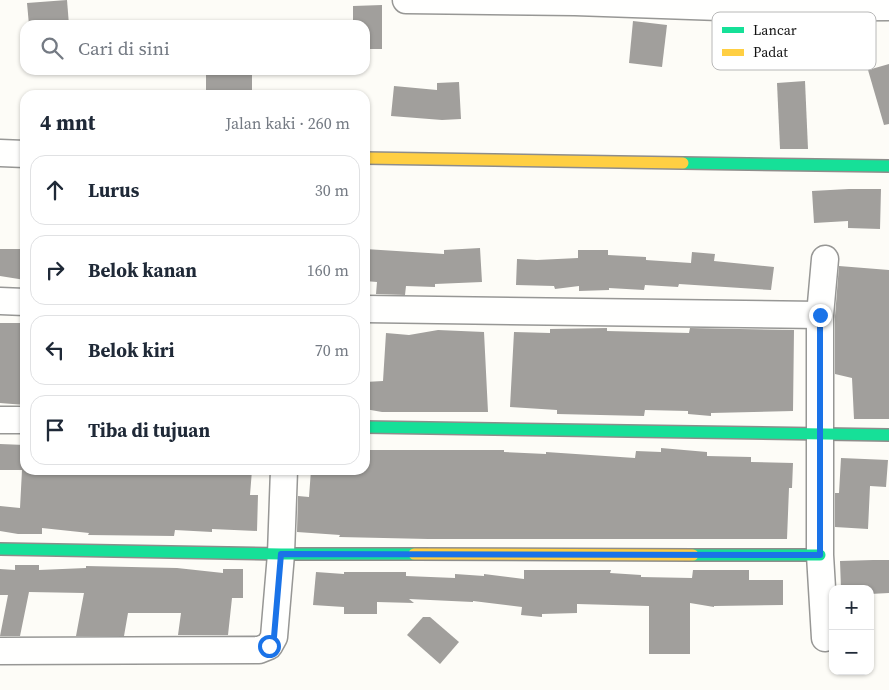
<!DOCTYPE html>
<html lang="id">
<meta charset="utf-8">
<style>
:root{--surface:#fff;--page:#f6f6f7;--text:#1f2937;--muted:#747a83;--line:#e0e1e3}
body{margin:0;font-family:"Source Serif 4",serif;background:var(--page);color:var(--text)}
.controls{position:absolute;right:15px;bottom:15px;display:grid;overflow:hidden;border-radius:10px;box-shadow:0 1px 4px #0004}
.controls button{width:45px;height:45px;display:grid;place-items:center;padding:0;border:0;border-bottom:1px solid var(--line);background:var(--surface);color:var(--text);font:25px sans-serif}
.stop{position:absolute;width:15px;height:15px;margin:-11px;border:4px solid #1a73e8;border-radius:50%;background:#fff}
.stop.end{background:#1a73e8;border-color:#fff;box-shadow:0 1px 5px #0008}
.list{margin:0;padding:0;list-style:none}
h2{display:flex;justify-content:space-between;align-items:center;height:65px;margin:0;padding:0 20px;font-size:21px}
h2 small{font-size:16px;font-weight:400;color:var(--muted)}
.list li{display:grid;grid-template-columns:32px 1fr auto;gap:15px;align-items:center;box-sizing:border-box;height:70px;margin:0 10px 10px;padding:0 10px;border:1px solid var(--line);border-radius:15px}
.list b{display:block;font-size:19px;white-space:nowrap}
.list em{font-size:16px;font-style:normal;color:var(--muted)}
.icon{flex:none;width:28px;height:28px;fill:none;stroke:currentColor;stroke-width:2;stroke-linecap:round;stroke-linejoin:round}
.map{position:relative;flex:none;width:889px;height:690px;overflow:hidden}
.search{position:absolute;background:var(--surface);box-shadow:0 1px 4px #0004;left:20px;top:20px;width:350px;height:55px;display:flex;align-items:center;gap:12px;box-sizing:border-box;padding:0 18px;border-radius:15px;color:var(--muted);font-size:19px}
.panel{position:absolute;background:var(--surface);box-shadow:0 1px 4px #0004;left:20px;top:90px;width:350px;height:385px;border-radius:15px}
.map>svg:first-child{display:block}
</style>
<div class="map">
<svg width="889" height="690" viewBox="0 0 889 690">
<rect width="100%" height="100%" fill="#fdfcf7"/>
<g fill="#a19f9c">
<polygon points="67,0 69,25 29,25 27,3"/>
<polygon points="382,5 382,49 365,49 365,25 353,25 353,6"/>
<polygon points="633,21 667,25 662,67 629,63"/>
<polygon points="889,64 889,124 884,125 868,70"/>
<rect x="206" y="70" width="46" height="25"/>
<polygon points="805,81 808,149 780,149 777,83"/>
<polygon points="459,82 461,119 442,120 391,116 394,86 437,90 437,83"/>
<polygon points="849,189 881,189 880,229 848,228 848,221 814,223 812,191"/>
<polygon points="480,248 482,282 435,284 435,287 406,286 405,295 376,294 377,282 365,281 365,249 444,254 444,250"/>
<polygon points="0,249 25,249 25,280 0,276"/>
<polygon points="578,250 608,250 608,255 646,257 646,260 691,263 692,252 715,254 714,261 774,267 771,290 679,284 678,287 645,285 644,290 609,288 609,290 579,291 579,286 555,289 554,286 516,285 517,259 537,260 578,258"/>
<polygon points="839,266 889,270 889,419 854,419 852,378 835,374 835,316"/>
<polygon points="0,323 25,323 25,405 0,403"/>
<polygon points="607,328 607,331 689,333 690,328 794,330 793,411 711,413 711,416 688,414 688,411 645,410 644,416 557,414 557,410 510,407 514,332 550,333 550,329"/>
<polygon points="438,330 484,332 488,412 382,412 365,409 365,382 383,381 386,333 409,335"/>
<polygon points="0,444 25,445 25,470 252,470 250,495 258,495 257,531 212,529 212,532 175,530 174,536 88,535 89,533 42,528 42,534 18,534 0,531 0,506 20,508 22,470 0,470"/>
<polygon points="661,448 707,452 707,456 751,457 751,462 793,463 792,488 789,488 787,539 428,539 339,537 340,535 297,532 298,496 309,497 311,470 365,470 365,450 504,450 504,452 546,454 546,452 635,458 636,451 661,452"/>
<polygon points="841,458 888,460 886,487 870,486 868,529 835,527 835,493 839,493"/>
<polygon points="873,560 889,560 889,593 870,594 870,589 841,589 840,561"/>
<polygon points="15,565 39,565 39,570 86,568 86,566 177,568 223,573 223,569 243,569 243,598 232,598 228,635 178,635 181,613 128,613 124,636 76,636 84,593 29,592 20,636 0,636 8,595 0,595 0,569 15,570"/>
<polygon points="524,570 611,570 610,573 641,575 641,577 692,578 693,570 749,570 749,580 783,580 783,605 714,606 714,607 690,603 690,654 649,654 649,606 577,604 577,613 542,614 542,617 521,615 522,607 473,601 473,602 409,599 414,603 377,602 377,614 344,614 344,607 313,605 316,572 344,574 344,572 406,572 406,576 455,578 455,574 484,576 484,574 524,579"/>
<polygon points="423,617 430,617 459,642 440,664 407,635"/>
</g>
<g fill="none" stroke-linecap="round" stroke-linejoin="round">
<g stroke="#979795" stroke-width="29">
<g id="street">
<polyline points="406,0 575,2 748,8 889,7"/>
<polyline points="0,153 25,154"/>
<polyline points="0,301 25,302"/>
<polyline points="365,309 820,315"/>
<polyline points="0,420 25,420"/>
<polyline points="825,638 820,555 820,315 825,259"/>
<polyline points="0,651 259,650 269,646 274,637 281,554 284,470"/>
</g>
</g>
<g stroke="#8e8d8b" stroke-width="14">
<g id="fast">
<polyline points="683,163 889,166"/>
<polyline points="365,427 889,435"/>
<polyline points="0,549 281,554 414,554"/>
<polyline points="693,555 820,555"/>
</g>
</g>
<g stroke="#8e8d8b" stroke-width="14">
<g id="slow">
<polyline points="365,158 683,163"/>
<polyline points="414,554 693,555"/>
</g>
</g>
<use href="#street" stroke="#fffffe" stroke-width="26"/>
<use href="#fast" stroke="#16e098" stroke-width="11"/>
<use href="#slow" stroke="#ffcf43" stroke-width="11"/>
</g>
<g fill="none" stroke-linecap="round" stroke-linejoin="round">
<polyline stroke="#1a73e8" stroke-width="6" points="269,646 274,637 281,554 820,555 820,315"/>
</g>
<rect x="712" y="12" width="164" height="58" rx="8" fill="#fff" stroke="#b8b8b8" stroke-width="1"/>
<rect x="722" y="27" width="22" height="6" fill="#16e098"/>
<rect x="722" y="49" width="22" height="7" fill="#ffcf43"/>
<g font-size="14" fill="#111">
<text x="753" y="35">Lancar</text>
<text x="753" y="57">Padat</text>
</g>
</svg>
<div class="controls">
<button>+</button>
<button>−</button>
</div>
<div class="stop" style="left:269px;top:646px"></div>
<div class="stop end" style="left:820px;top:315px"></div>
<div class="search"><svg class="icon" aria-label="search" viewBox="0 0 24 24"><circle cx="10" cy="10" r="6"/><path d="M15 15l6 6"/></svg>Cari di sini</div>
<section class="panel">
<h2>4 mnt<small>Jalan kaki · 260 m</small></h2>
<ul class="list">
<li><svg class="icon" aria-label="ahead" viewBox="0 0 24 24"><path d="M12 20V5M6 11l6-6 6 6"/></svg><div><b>Lurus</b></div><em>30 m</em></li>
<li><svg class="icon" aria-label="right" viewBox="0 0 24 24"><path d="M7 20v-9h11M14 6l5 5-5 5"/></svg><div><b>Belok kanan</b></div><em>160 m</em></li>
<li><svg class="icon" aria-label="left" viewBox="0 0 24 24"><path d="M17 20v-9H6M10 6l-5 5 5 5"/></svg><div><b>Belok kiri</b></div><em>70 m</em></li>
<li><svg class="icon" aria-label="arrive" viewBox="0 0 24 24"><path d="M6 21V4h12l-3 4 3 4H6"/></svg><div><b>Tiba di tujuan</b></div></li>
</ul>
</section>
</div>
